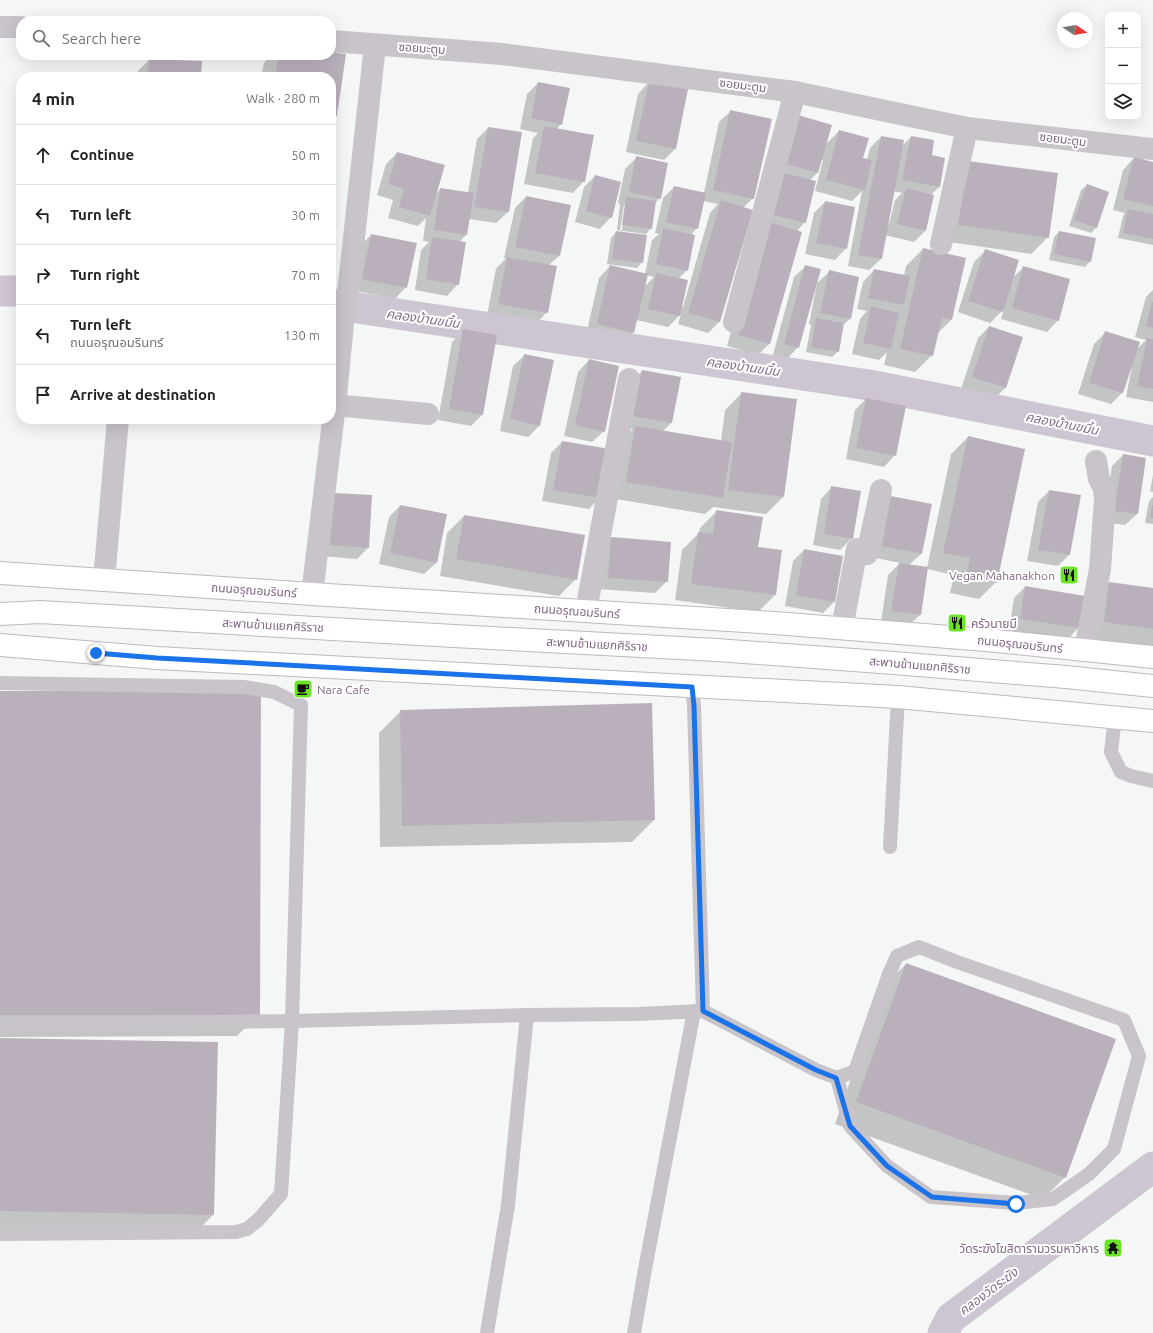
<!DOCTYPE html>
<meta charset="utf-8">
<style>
:root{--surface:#fff;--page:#f2f2f2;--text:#222;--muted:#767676;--line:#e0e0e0}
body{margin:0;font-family:Ubuntu,"Noto Sans Thai",sans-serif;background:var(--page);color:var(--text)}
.controls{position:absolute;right:12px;top:12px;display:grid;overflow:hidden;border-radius:8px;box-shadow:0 4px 16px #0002}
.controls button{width:36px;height:36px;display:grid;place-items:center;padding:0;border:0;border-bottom:1px solid var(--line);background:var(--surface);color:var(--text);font:20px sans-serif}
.compass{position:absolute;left:1057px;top:12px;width:36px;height:36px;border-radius:50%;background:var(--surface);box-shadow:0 4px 16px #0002;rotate:102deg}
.stop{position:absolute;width:12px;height:12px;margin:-9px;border:3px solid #1a73e8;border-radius:50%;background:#fff}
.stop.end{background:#1a73e8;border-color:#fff;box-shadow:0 1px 4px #0008}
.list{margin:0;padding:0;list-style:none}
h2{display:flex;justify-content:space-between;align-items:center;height:52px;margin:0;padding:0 16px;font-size:17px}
h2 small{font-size:13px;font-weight:400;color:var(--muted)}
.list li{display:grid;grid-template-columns:26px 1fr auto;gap:12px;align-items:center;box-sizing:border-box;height:60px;padding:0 16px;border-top:1px solid var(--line)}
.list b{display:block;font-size:15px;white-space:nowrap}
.list p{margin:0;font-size:13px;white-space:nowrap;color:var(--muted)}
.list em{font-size:13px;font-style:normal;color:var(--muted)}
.icon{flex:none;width:22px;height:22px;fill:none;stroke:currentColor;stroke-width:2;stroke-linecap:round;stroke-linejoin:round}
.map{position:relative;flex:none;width:1153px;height:1333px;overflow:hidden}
.search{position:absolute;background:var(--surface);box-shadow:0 4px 16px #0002;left:16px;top:16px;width:320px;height:44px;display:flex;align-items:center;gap:10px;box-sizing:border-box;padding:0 14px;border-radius:16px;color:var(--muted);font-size:15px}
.panel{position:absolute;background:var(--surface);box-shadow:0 4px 16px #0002;left:16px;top:72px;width:320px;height:352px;border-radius:16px}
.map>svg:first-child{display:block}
</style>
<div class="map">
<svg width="1153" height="1333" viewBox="0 0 1153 1333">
<rect width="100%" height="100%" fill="#f4f7f5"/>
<g fill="#0003" fill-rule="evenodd">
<polygon points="331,53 336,116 331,121 331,77 261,77 264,63 271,55 331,55"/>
<polygon points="149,60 200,77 132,77"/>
<polygon points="649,82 675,149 664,160 626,152 638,94"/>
<polygon points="538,83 561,124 557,129 584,181 573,193 524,184 533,138 538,133 520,129 527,94"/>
<path d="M731,111L753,198L743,208L719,322L708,333L678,324L681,314L668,327L636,320L633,332L622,344L586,335L599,278L610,266L645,274L652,240L659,234L655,233L663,198L674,187L704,193L719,122ZM703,201L718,204L710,213L683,307L681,306L678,279L687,270L691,235L697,228ZM646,275L654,277L644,287Z"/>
<polygon points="488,128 521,133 508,212 496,223 469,219 466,235 459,242 458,284 447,296 415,290 421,250 429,242 423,241 426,218 418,226 388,218 393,200 377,195 386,164 397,153 435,194 441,189 468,193 477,139"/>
<path d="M787,128L825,145L839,131L862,158L867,160L870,148L881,137L902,146L911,137L931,156L939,187L931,195L925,231L914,242L885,235L881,259L869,270L848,266L862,191L852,201L815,191L823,160H821L818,172L809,181L805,222L797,231L769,344L758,355L727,346L759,235ZM893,191L902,193L895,200L889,224H887Z"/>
<path d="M637,157L660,198L655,203L651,228L646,234L617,230L620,204L618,203L625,169ZM624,205H626L622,230H620Z"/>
<polygon points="1134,158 1153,163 1153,245 1118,238 1123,216 1125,213 1113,210 1123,170"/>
<polygon points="968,162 1048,237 1031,254 942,241"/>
<polygon points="595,176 611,217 600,229 575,222 584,187"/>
<polygon points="1087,185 1108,192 1096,228 1091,233 1069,226 1081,190"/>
<polygon points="526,197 569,206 559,256 549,265 547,312 536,324 487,315 496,269 506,258 504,258 515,208"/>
<polygon points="825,202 846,248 835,260 805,254 814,213"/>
<polygon points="616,232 642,262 637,268 607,264 611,238"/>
<polygon points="1059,232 1090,261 1085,267 1049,260 1054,237"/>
<polygon points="371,235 406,287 395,299 351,290 360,246"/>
<polygon points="923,249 965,259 951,320 937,334 932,355 915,372 884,365 887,352 879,360 852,354 860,319 867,311 857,309 863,282 874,270 904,276 906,266"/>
<polygon points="986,250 1012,278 1024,267 1058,320 1047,332 1001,319 1004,309 990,323 958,312 974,262"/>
<polygon points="806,266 798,347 787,359 773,355 794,277"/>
<polygon points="829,272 850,319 842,326 838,351 832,357 806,352 811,325 809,324 817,283"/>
<polygon points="1153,290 1153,402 1126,397 1132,366 1131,366 1122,393 1111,404 1078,394 1094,344 1106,332 1136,350 1146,340 1135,337 1146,297"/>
<polygon points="989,327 1021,338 1005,388 994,399 961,389 978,338"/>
<polygon points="463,331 483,414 471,426 438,420 452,342"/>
<polygon points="525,355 540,425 528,437 500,431 513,366"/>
<polygon points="589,360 604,431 592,442 564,436 578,372"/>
<polygon points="642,371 671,423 663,431 721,441 725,410 742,393 796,400 783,497 766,514 713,507 705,514 610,498 619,444 633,429 623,427 631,382"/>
<polygon points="866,399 895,455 884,467 846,459 855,410"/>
<polygon points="968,437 996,582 979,599 950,593 954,575 927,569 920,615 908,626 881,622 888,575 900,563 871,557 880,508 892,497 921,554 909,565 927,568 951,454"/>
<polygon points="562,442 600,497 589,509 542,501 551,453"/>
<polygon points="1123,455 1137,514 1125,525 1103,522 1112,466"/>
<polygon points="1153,475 1153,492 1150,491"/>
<polygon points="832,487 852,538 840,550 813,545 821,499"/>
<polygon points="1049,491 1069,555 1058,566 1027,561 1038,502"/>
<polygon points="1153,497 1153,524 1145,523 1149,501"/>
<polygon points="323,505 368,548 357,559 320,556"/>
<polygon points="400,506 436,563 424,574 379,564 389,517"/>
<polygon points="717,511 757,548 781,551 775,595 758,612 675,600 682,550 699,533 700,528"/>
<polygon points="464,516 576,579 559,596 440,576 447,533"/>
<polygon points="611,538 667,581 655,593 597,589 600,550"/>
<polygon points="804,550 834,602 823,613 785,606 793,561"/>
<polygon points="1109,583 1153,589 1153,647 1088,639 1092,600"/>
<polygon points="1025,587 1079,627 1068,639 1009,630 1014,598"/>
<polygon points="0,692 259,1014 237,1036 0,1037"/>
<polygon points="401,711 654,820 632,842 380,847 379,733"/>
<polygon points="906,964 1065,1177 1043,1199 835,1124 884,986"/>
<polygon points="0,1039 217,1043 213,1215 191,1237 0,1233"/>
</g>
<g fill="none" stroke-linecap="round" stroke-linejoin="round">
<g stroke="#cec5d2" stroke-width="31">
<polyline points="0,291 21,291"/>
<polyline points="331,304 869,385 1153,441"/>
<polyline points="943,1333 951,1318 1153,1167"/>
</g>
</g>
<g fill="#bab0bc">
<polygon points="331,52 346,54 337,116 331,115 331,77 275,77 279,55 331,55"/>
<polygon points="149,59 202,61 201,77 148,77"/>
<polygon points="649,81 688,89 676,149 636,141"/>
<polygon points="538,82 570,88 562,125 531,118"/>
<polygon points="730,110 772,119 754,199 713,190"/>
<polygon points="798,115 832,125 818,173 784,163"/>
<polygon points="544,126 594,135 585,182 535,173"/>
<polygon points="488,127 522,132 509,212 474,207"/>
<polygon points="839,130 869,138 863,158 872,160 865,190 826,180"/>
<polygon points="881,136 904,140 882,259 858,255"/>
<polygon points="911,136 934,140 932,155 945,158 940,187 902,180"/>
<polygon points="397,152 445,165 430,216 399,207 404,189 388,184"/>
<polygon points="636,156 668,163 661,199 629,192"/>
<polygon points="1134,157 1153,162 1153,206 1123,199"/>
<polygon points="968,161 1058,173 1049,238 958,225"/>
<polygon points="783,173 816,181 806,223 773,215"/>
<polygon points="595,175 621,182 612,218 586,211"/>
<polygon points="1087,184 1109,192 1097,228 1074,220"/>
<polygon points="674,186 706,193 698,229 666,222"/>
<polygon points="440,188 474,193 467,235 434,230"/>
<polygon points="906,188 934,195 926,231 897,224"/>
<polygon points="526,196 571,205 560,256 515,247"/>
<polygon points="626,197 656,201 652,229 622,225"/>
<polygon points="721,200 753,210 720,322 688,313"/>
<polygon points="825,201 855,207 847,249 816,243"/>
<polygon points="1128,209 1153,214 1153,239 1123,233"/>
<polygon points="770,222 802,232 770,344 738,335"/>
<polygon points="663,228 695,235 688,271 656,264"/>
<polygon points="616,231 647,235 643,263 612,259"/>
<polygon points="1059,231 1096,238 1091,262 1054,254"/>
<polygon points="371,234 417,243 407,288 362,279"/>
<polygon points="432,237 466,242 459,285 426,279"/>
<polygon points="923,248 966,258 952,320 942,318 933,356 900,349"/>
<polygon points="985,249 1019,260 1003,312 968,301"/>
<polygon points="507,257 557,266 548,313 498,304"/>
<polygon points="610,265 648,274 634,333 597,324"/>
<polygon points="805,265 821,269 799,348 784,344"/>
<polygon points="1023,266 1070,279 1059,321 1012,308"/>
<polygon points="874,269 910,276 904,305 868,298"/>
<polygon points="829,270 859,277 851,319 820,313"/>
<polygon points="656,273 688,280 680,316 648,309"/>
<polygon points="1152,302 1153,302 1153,328 1146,326"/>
<polygon points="871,306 899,313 891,349 863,343"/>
<polygon points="816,318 844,323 839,352 811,347"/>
<polygon points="989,326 1023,337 1006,388 972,377"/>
<polygon points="463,329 497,335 483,415 449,409"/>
<polygon points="1105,331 1140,342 1123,393 1089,383"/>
<polygon points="1147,338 1153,339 1153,389 1137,386"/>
<polygon points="524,354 554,360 540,426 510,419"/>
<polygon points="589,359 619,366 605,432 575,425"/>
<polygon points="642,370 681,377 672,423 633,416"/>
<polygon points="741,392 797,399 784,497 728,490"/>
<polygon points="866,398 906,406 896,456 856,448"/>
<polygon points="635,426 732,442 723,498 626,482"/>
<polygon points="968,436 1025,449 997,583 966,576 970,558 943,553"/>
<polygon points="562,441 610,449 601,498 553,490"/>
<polygon points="1123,454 1146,458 1138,514 1114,511"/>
<polygon points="831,486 861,491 853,539 824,534"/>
<polygon points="1049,490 1081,495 1070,555 1038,550"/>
<polygon points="334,493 372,495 369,548 330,545"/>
<polygon points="891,496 932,504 922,554 882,546"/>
<polygon points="400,505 447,514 437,563 390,553"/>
<polygon points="1152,505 1153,505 1153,518 1150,518"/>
<polygon points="716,510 763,517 758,547 782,550 776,595 691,584 698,532 713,534"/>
<polygon points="464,515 585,535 577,580 456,559"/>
<polygon points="611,537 671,542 668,582 608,578"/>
<polygon points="804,549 843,556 835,602 796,595"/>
<polygon points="899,563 928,567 921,615 891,611"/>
<polygon points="1109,582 1153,588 1153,629 1104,622"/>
<polygon points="1025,586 1085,596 1080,628 1020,619"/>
<polygon points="0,691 261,691 260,1015 0,1015"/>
<polygon points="652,703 655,820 402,826 400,710"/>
<polygon points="906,963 1116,1039 1066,1178 856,1102"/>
<polygon points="0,1038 218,1042 214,1215 0,1211"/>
</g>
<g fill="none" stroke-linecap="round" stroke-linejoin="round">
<g stroke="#bfb7c0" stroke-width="24">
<g id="secondary">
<polyline points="0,573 312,594 775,623 986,640 1153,657"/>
<polyline points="0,614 40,612 454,636 717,650 894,663 1066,677 1153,686"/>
<polyline points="0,645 157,658 898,697 1153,721"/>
</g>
</g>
<g stroke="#c9c3ca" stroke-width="14">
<polyline points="0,683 244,687 274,692 301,705 292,1021 281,1194 258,1220 247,1229 236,1232 0,1234"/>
<polyline points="692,687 694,706 703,1011"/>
<polyline points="1115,717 1111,752 1121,772 1131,776 1153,781"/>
<polyline points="890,847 898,697"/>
<polyline points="0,1025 292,1021 527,1015 638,1014 703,1011 816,1070 837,1078 855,1071 889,974 897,956 919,947 957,962 1124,1020 1139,1056 1114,1149 1089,1174 1053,1199 1016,1203 931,1197 887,1166 850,1126 837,1078"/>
<polyline points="487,1333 508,1205 527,1015"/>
<polyline points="634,1333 645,1269 694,1011"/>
</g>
<g stroke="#c9c3ca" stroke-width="22">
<polyline points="0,27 21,27"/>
<polyline points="331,41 502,54 795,92 967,128 1153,149"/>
<polyline points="941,244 967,128"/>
<polyline points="734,322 795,92"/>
<polyline points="335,405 428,414"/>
<polyline points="104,580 118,419"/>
<polyline points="312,594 335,405 343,324 349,284 375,45"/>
<polyline points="586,611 629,379"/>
<polyline points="842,628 857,549 867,554 881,490"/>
<polyline points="1085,650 1100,569 1105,499 1104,488 1099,479 1096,461"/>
</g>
<use href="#secondary" stroke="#fff" stroke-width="22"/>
</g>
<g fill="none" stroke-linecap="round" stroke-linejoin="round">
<polyline stroke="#1a73e8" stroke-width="5" points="96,653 157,658 692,687 694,706 703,1011 816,1070 836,1078 850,1126 887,1166 932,1197 1016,1204"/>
</g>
<defs>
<g id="restaurant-square" transform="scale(1)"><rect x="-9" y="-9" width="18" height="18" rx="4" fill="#6be427" stroke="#fff"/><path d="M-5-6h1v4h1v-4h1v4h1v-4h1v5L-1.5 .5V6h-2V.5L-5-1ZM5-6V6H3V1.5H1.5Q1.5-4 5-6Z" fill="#111"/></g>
<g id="cafe-square" transform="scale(1)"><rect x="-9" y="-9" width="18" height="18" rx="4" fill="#6be427" stroke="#fff"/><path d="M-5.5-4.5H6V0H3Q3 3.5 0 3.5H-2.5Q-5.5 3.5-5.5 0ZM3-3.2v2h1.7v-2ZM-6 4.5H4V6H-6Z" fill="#111"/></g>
<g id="temple-square" transform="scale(1)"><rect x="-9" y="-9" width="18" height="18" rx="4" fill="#6be427" stroke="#fff"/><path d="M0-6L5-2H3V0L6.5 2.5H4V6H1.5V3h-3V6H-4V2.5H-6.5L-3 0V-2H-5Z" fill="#111"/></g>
</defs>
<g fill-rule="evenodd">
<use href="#restaurant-square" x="1069" y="575"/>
<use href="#restaurant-square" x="957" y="623"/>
<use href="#cafe-square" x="303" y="689"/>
<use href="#temple-square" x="1113" y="1248"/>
</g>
<g text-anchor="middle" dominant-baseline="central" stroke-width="4" stroke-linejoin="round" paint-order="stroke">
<g font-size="12" fill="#816685" stroke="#fff">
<text transform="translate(422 48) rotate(4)">ซอยมะตูม</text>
<text transform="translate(743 85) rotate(7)">ซอยมะตูม</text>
<text transform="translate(1063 139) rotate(7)">ซอยมะตูม</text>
<text transform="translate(254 590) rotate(4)">ถนนอรุณอมรินทร์</text>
<text transform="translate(577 611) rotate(4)">ถนนอรุณอมรินทร์</text>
<text transform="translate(273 625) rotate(3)">สะพานข้ามแยกศิริราช</text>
<text transform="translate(597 644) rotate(3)">สะพานข้ามแยกศิริราช</text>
<text transform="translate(1020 644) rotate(6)">ถนนอรุณอมรินทร์</text>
<text transform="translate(920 665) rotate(5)">สะพานข้ามแยกศิริราช</text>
</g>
<g font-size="12" fill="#816685" stroke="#fff" text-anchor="end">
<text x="1055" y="575">Vegan Mahanakhon</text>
<text x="971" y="623" text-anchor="start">ครัวนายมี</text>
<text x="317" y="689" text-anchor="start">Nara Cafe</text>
<text x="1099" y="1248">วัดระฆังโฆสิตารามวรมหาวิหาร</text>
</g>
<g font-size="13" font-style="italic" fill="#846c8f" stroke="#fff">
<text transform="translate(423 318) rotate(8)">คลองบ้านขมิ้น</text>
<text transform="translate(743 366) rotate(8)">คลองบ้านขมิ้น</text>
<text transform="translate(1062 423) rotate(11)">คลองบ้านขมิ้น</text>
<text transform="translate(988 1291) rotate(-37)">คลองวัดระฆัง</text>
</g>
</g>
</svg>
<div class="controls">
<button>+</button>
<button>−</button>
<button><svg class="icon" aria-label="layers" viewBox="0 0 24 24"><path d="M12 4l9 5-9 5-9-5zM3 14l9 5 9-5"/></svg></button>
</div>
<svg class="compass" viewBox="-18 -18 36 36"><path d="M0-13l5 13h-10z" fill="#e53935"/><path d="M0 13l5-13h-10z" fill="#767676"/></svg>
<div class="stop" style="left:1016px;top:1204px"></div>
<div class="stop end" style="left:96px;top:653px"></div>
<div class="search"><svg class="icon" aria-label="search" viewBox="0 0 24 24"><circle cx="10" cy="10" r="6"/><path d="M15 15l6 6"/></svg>Search here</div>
<section class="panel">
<h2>4 min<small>Walk · 280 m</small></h2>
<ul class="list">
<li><svg class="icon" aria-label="ahead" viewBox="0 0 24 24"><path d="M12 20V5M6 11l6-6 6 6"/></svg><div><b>Continue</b></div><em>50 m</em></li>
<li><svg class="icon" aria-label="left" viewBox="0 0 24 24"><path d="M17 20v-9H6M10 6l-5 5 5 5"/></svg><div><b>Turn left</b></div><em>30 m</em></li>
<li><svg class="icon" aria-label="right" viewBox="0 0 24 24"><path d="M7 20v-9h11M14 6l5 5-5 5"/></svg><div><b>Turn right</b></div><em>70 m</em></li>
<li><svg class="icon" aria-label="left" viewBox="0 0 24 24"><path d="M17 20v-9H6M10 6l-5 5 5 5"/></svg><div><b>Turn left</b><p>ถนนอรุณอมรินทร์</p></div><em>130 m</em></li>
<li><svg class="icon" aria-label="arrive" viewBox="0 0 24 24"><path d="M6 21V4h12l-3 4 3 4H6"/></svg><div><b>Arrive at destination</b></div></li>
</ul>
</section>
</div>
